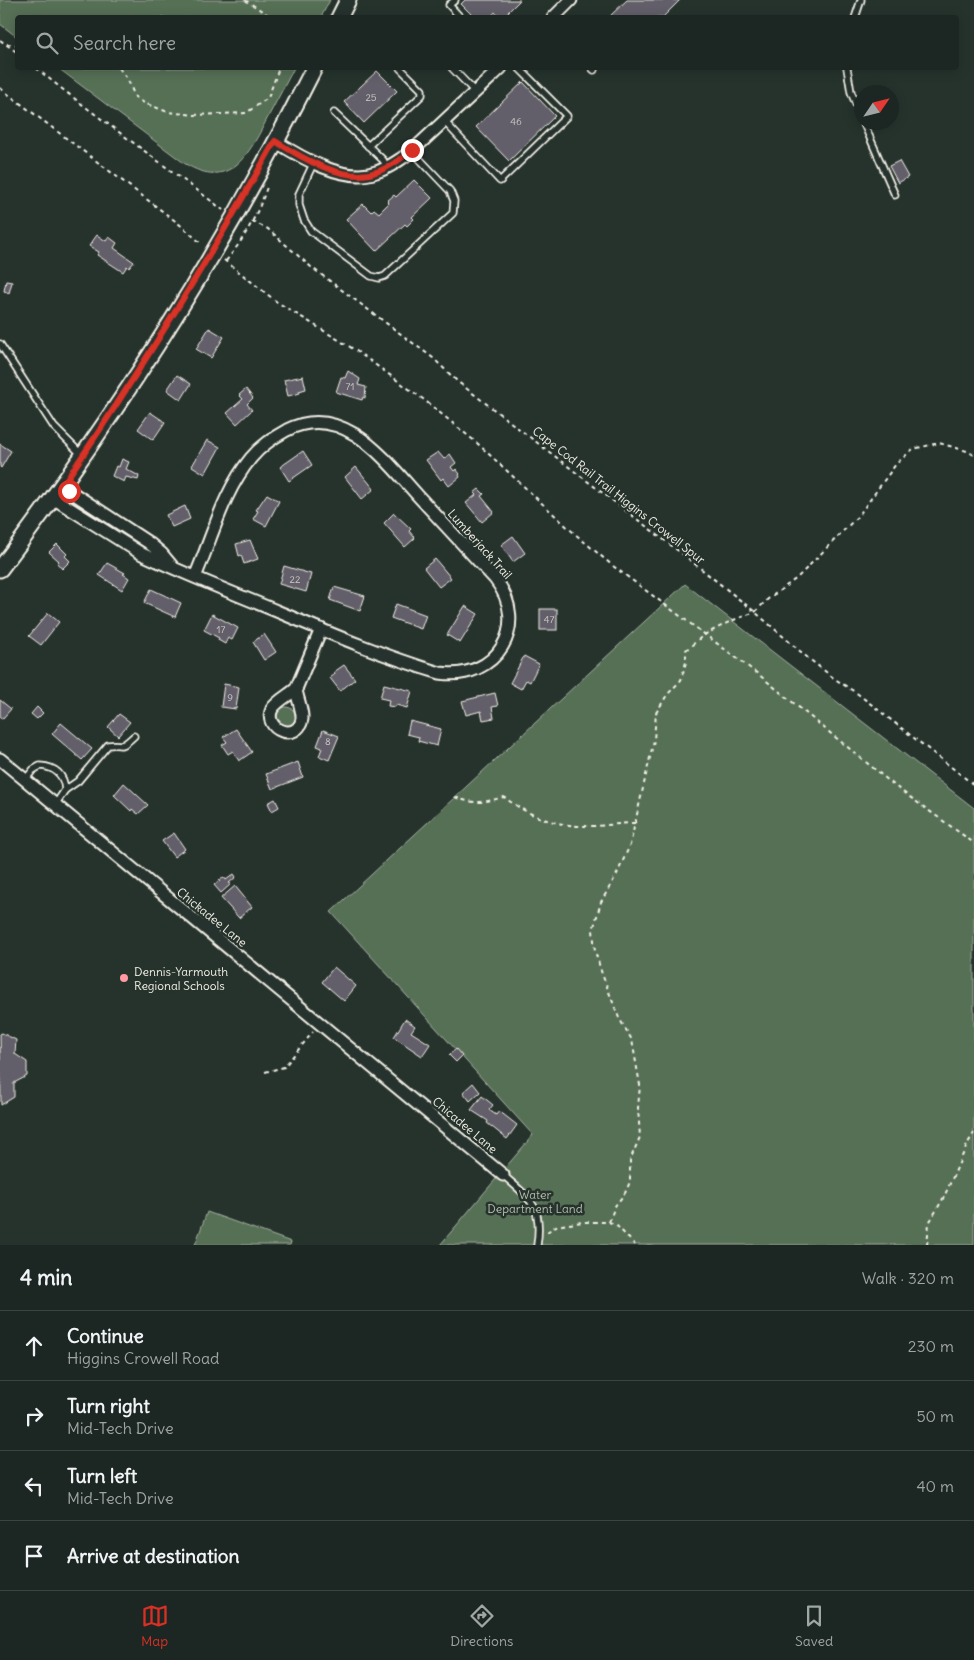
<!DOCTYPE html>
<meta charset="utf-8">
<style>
:root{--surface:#1c2622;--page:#252e2a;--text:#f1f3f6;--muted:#a0a5a5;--line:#3a4340;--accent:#d93025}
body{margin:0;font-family:Delius,sans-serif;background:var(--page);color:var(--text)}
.compass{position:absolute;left:854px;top:85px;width:45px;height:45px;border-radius:50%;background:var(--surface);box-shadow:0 2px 12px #0003;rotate:55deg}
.stop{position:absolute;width:15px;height:15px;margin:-11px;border:4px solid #d93025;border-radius:50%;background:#fff}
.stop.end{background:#d93025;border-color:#fff;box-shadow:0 1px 5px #0008}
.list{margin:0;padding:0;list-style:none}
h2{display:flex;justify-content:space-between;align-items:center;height:65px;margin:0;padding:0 20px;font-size:21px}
h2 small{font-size:16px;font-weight:400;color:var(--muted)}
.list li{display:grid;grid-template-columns:32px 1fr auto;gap:15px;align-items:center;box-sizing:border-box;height:70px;padding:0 20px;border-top:1px solid var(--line)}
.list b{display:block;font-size:19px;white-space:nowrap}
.list p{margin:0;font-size:16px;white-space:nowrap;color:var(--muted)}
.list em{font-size:16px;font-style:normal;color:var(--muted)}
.icon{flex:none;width:28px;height:28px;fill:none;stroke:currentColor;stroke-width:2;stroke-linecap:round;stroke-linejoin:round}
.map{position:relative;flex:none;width:974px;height:1245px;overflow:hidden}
.search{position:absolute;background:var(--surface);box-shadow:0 2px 12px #0003;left:15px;right:15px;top:15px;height:55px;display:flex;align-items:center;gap:12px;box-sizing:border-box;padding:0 18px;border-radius:5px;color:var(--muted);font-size:19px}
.sheet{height:345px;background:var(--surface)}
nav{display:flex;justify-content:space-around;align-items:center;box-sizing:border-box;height:70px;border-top:1px solid var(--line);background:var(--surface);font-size:14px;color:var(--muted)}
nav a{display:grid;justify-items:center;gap:2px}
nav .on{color:var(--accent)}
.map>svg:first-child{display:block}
</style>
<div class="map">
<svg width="974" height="1245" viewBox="0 0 974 1245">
<rect width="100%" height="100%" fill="#26332d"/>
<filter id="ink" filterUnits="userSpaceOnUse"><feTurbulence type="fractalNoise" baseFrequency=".02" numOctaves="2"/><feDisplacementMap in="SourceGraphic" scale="10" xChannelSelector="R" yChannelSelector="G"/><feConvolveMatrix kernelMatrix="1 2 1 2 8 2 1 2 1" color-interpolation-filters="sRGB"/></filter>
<g filter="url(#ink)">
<g fill="#577056" stroke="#a6b09f">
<polygon points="0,0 330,0 321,17 18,18 17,37 0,24"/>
<path d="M58,68H294C285,85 276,102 267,119C249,154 230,192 184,163Z"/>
<polygon points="685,584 974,808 974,1245 440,1245 533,1135 331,912"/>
<circle cx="286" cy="717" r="10"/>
<polygon points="207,1212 291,1242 290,1245 195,1245"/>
</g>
<g fill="#645f6a" stroke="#f4f1e8">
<polygon points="465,0 520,0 502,18 500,18 495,12 490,18 475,18 461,4"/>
<polygon points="627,0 680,0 662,18 613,18 611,15"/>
<polygon points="377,71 397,91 364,123 344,102"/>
<polygon points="523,82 555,116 509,161 476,127"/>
<polygon points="899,161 908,177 898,183 889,166"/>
<polygon points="414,180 432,198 412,217 414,219 407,226 405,224 376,251 346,219 363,204 371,212 374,209 379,213 389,203 387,201 394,195 396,197"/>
<polygon points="97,235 106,241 109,237 117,243 114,248 134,262 129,268 127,266 123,272 97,255 99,252 89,246"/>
<polygon points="6,281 12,282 9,293 4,291"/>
<polygon points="209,328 224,337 211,358 196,349"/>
<polygon points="348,371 360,379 358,385 366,387 365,398 363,397 362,400 336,392 341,377 345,378"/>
<polygon points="177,375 191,384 181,400 167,390"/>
<polygon points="303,376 306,389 299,391 300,393 288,396 284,380"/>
<polygon points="246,389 253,398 247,404 252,410 237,424 227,413 243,399 239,395"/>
<polygon points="150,412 165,422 153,440 138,429"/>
<polygon points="207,440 220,447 205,474 192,466"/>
<polygon points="0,444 11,451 1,468 0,467"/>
<polygon points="303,451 312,465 289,481 280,467"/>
<polygon points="438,452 444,459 450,454 456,463 451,467 454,471 456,469 460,474 459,475 460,477 449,486 443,478 441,480 426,460"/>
<polygon points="122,459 129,462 126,469 139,476 138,480 126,477 124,482 112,476 116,466 119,467"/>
<polygon points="356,467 374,489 362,499 345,477"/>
<polygon points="479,489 484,494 481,496 494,512 482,522 466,503 476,495 474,493"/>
<polygon points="267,494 279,501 266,526 253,519 258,511 256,510"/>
<polygon points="185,506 190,519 172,527 166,515"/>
<polygon points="394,513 411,529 409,531 415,538 405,547 384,523"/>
<polygon points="513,536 525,553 513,562 501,545"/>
<polygon points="250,540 258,559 244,564 241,555 239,556 236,544"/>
<polygon points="57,544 67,554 65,556 70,561 62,569 57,563 59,561 49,552"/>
<polygon points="435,559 451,578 439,587 424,568"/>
<polygon points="107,563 125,573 123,574 129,578 122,590 99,575"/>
<polygon points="284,566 311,574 306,592 279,584"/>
<polygon points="334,587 365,596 360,611 330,600"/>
<polygon points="151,589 181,603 175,617 144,603"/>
<polygon points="396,604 426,615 421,629 391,618"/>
<polygon points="465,606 478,614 460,643 447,635"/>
<rect x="540" y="609" width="17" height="21"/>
<polygon points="48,613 59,622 41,645 29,636"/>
<polygon points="212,614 238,628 232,640 228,638 225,644 218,640 219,638 204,630"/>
<polygon points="264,634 276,652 264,660 253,642"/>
<polygon points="524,656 539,664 530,682 526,680 521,689 510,683"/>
<polygon points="344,665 355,679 340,691 330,678 335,674 334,672"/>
<polygon points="224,684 239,687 236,709 221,707"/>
<polygon points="384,684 412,691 407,708 396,705 395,707 388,706 389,700 380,698"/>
<polygon points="495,693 498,706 492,707 494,718 483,720 481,711 466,715 462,701"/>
<polygon points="0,700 11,709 2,719 0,718"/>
<polygon points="37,707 43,713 37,719 31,714"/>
<polygon points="119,714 130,722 118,736 108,727"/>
<polygon points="410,721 441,729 437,746 418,741 419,737 407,734"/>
<polygon points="61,723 92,749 82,760 52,734"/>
<polygon points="236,729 252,752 239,761 233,751 228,754 222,745 227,742 223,737"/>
<polygon points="323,730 339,736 329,760 319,756 322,748 317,746"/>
<polygon points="298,762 303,777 272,789 266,774"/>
<polygon points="124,783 148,805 138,814 132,809 131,811 114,795"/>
<polygon points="275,799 279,807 272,811 268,803"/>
<polygon points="174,833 185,849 174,857 162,841"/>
<polygon points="234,874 236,877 229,883 231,884 221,893 214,885 224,877 226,880"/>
<polygon points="235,886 252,907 239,918 221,898"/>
<polygon points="334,967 356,986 344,1001 322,982"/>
<polygon points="405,1019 415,1026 411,1032 430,1044 422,1056 394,1037"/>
<polygon points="2,1033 16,1040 15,1054 27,1062 27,1076 14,1083 14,1097 1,1105 0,1034"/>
<polygon points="456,1049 462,1056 456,1062 449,1055"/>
<polygon points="473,1083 480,1092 470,1101 463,1092"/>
<polygon points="482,1096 493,1105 489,1110 496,1115 499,1111 517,1125 507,1139 487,1123 488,1121 471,1110"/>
</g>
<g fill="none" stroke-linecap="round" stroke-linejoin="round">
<g stroke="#f4f1e8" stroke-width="9">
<g id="service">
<polyline points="455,0 449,5 461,18"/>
<polyline points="855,18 861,0"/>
<polyline points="452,68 475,92"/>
<polyline points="592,68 594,70"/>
<polyline points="847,68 851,92 862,119"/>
<polyline points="334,113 383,160 387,167"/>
<polyline points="444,121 500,181 567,116 519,68"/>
<polyline points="863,122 895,195"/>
<polyline points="368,146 422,95 422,90 400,68"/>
<polyline points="314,162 299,194 299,205 304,220 311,231 371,276 379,278 385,276 453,213 454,201 450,191 412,151"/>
<polyline points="0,344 54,427 82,455"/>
<path d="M25,780L33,770L40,766C56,767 64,775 65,790L55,805"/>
<path d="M65,790L78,781L108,745C124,742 118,751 134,736"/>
<path d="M503,1175C530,1199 543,1205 537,1245"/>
</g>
</g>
<g stroke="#f4f1e8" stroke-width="15">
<g id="minor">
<polyline points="553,18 571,0"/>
<path d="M275,141C300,157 345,184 376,172C389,168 401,159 412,151L501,68"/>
<polyline points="62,486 149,543 162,554 172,566"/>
<path d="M53,498L142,554C187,575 233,593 279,612C331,634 386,657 440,673C497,681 531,625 495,579C470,552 445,525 420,498C387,462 344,401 287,430C274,437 261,446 251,458C223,492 212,538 195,577"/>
<path d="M296,689C297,698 303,711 302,719C298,743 262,730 272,709C277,701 289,695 296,689Z"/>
<polyline points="296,689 321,629"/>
<polyline points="0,759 503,1175"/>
</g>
</g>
<g stroke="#f4f1e8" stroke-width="19">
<g id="secondary">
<polyline points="339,18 348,0"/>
<path d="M0,569C119,413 226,244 314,68"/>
</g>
</g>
<g stroke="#f4f1e8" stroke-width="2" stroke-dasharray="4 4" stroke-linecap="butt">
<polyline points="245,0 273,18"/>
<polyline points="0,40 18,53"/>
<polyline points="7,44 18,45"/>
<path d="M36,68C96,117 161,162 223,210"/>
<polyline points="119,68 128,80 135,97 144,103 168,112 194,115 246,113 268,98 279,68"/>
<polyline points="0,88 178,223 202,244"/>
<polyline points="252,221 268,229 311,267 433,358 458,382 685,556 755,612 808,658 835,679 858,694 974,785"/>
<polyline points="224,260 277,302 355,350 423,399 477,443 575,534 613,566 758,674 900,790 974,843"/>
<path d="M226,261C244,239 258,214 267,187"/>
<path d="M455,797C473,805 485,802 504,797C529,816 557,827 590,826C605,826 620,823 636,823"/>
<polyline points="265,1072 284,1067 313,1032"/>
<polyline points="609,1222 615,1206 625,1193 630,1182 630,1160 640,1137 638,1108 640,1085 632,1040 619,1018 602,974 595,951 593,930 601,902 617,874 630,845 654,740 656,713 667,695 681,680 686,662 686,650 704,635 731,621 755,612 768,599 797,578 859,515 896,464 913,449 939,443 967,451 974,455"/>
<polyline points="547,1232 556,1226 582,1222 609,1222 616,1225 635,1245"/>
<polyline points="927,1245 929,1223 944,1197 968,1143 974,1133"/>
</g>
<use href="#service" stroke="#26332d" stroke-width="5.5"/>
<use href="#minor" stroke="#26332d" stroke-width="11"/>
<use href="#secondary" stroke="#26332d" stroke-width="15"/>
</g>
</g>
<g fill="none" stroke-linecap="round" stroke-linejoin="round" filter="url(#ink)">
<path stroke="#d93025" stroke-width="6" d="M69,491L62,486C139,374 209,259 275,141C300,157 345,184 376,172C389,168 401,159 412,150"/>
</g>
<circle fill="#ff9aa2" stroke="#26332d" stroke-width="2" cx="124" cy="978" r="5"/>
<g text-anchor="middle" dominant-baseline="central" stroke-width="5" stroke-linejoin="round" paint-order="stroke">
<g font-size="10" fill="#d0ccc8">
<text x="371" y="97">25</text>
<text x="516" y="121">46</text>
<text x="350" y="386">71</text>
<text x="295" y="579">22</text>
<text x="549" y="619">47</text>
<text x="221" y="629">17</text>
<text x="230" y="697">9</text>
<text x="328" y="741">8</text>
</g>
<g font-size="12" fill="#f4f1e8" stroke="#26332d">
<text transform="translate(619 495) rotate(38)">Cape Cod Rail Trail Higgins Crowell Spur</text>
<text transform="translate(480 544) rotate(48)">Lumberjack Trail</text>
<text transform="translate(212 917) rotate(39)">Chickadee Lane</text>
<text transform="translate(465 1125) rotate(40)">Chicadee Lane</text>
</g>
<g font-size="12" fill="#f4f1e8" stroke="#26332d" text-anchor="start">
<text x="134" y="971">Dennis-Yarmouth<tspan x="134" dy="14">Regional Schools</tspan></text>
</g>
<g font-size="12" fill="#b5bdae" stroke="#26332d">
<text x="535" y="1194">Water<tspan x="535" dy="14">Department Land</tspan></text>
</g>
</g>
</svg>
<svg class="compass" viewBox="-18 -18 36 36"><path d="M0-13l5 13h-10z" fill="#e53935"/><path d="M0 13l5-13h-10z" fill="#a0a5a5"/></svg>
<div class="stop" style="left:69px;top:491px"></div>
<div class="stop end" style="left:412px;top:150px"></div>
<div class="search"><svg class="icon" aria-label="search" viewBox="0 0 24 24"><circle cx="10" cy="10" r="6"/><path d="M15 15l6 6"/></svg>Search here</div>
</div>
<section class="sheet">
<h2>4 min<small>Walk · 320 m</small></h2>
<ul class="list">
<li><svg class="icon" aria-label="ahead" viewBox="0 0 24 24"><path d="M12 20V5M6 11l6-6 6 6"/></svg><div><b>Continue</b><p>Higgins Crowell Road</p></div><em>230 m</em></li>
<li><svg class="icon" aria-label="right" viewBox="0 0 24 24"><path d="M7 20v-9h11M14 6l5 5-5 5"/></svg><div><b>Turn right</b><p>Mid-Tech Drive</p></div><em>50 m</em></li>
<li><svg class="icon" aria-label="left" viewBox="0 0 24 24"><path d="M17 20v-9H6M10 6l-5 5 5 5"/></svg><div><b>Turn left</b><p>Mid-Tech Drive</p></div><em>40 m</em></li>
<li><svg class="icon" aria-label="arrive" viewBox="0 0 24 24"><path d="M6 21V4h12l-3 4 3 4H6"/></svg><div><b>Arrive at destination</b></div></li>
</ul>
</section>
<nav>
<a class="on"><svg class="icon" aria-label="map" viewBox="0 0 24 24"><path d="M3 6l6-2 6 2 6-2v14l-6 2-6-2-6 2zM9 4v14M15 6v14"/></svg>Map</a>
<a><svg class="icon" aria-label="directions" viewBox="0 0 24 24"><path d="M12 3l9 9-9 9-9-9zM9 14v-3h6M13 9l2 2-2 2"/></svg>Directions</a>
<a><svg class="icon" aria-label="saved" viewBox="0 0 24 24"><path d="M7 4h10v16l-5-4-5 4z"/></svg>Saved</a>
</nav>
